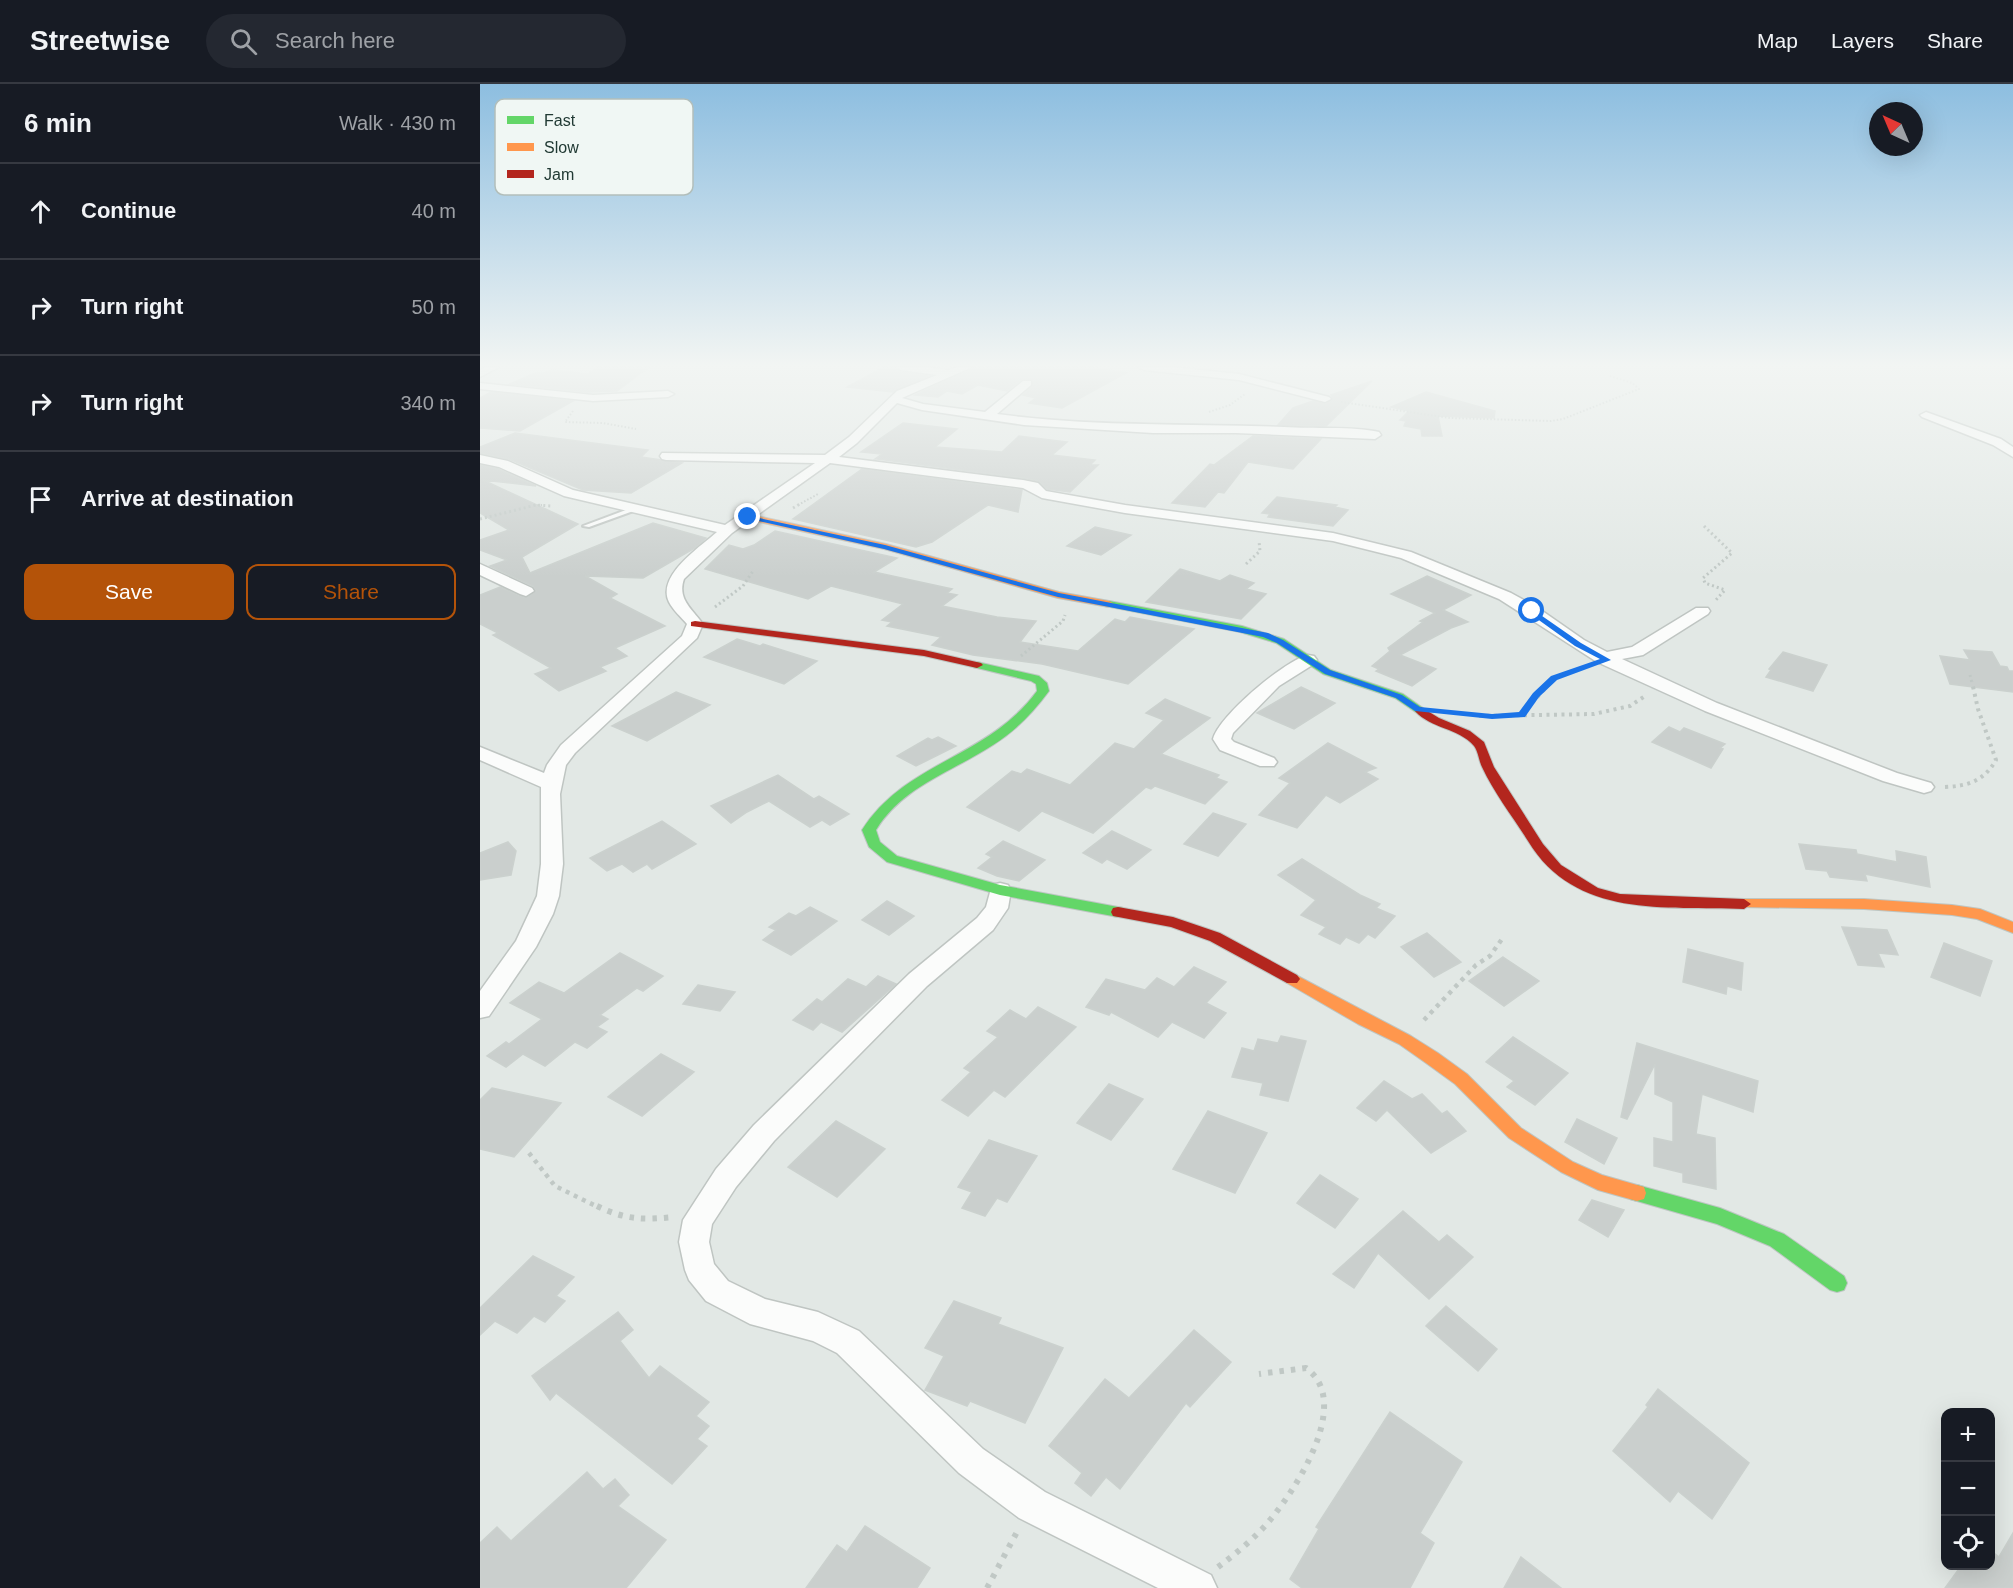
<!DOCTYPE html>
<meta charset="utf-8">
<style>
:root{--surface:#171b24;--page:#242831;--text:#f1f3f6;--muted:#9ea1a6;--line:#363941;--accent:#b45309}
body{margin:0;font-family:Arial,sans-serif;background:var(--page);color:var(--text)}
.controls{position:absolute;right:18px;bottom:18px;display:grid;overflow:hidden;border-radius:12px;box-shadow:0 6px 24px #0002}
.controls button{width:54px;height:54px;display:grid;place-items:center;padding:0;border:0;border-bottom:2px solid var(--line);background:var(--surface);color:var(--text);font:30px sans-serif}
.compass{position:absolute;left:1389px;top:18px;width:54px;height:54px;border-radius:50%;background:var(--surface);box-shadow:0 6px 24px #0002;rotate:316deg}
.stop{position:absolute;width:18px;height:18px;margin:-14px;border:4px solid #1a73e8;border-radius:50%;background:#fff}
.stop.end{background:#1a73e8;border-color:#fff;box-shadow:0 2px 6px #0008}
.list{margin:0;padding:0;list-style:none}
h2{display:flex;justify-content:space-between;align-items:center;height:78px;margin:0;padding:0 24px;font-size:26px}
h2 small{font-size:20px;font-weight:400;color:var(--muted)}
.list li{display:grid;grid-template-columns:39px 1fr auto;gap:18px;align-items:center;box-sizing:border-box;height:96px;padding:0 24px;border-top:2px solid var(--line)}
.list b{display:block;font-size:22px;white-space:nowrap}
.list em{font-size:20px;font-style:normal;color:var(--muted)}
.actions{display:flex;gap:12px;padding:18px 24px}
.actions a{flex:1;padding:14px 0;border:2px solid var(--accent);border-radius:12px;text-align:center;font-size:21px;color:var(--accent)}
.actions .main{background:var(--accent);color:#fff}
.icon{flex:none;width:33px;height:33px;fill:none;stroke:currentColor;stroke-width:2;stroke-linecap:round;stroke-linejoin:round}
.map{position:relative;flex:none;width:1533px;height:1504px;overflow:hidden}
header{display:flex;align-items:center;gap:36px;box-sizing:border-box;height:84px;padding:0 30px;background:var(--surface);border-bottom:2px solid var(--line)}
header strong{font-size:28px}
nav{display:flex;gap:33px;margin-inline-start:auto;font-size:21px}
.search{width:420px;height:54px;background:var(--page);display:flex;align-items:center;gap:15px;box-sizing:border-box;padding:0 21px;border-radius:33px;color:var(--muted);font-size:22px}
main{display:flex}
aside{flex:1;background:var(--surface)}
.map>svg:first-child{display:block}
</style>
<header>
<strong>Streetwise</strong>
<div class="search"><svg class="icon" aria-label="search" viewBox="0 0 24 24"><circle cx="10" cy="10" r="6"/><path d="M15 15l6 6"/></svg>Search here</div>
<nav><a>Map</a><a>Layers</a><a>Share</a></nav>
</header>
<main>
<aside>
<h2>6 min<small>Walk · 430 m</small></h2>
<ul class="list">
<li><svg class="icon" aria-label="ahead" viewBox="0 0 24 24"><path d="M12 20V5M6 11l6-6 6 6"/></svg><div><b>Continue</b></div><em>40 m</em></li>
<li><svg class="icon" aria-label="right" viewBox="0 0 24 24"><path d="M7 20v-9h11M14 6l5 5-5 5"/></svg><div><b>Turn right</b></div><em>50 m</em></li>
<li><svg class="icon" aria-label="right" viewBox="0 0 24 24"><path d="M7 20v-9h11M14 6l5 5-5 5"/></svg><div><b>Turn right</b></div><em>340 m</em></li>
<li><svg class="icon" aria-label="arrive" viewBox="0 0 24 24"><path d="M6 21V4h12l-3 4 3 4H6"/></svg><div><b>Arrive at destination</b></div></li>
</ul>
<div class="actions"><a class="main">Save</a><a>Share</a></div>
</aside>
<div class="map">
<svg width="1533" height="1504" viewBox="0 0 1533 1504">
<rect width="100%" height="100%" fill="#e2e8e5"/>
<g fill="#cacfcd" stroke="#cbd1ce" stroke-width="1.5">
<polygon points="118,283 169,283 137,307 108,308 30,300 55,289 64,289 72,286 108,290"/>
<polygon points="404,283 414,283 421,288 448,292 413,308 367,303"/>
<polygon points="494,283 610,283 646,289 582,324 549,319 556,314 543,311 552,303 553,297 551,295 542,295 527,307 498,301 482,310 467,307 458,313 435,311"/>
<polygon points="892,297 846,342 798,341 813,324 833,317 846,320 853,315 851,311"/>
<polygon points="11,308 93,317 40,347 0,344 0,314"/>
<polygon points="946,308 1015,327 1014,334 958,332 962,352 942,352 941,345 924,342 926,337 920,336 929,327 911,323"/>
<polygon points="423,339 477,345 455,363 522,368 539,352 587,358 572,371 615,376 610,381 618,381 590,408 567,405 558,397 543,394 397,375 395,375 402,370 381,368"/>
<polygon points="35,349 168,366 161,373 202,379 151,409 103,406 29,375 0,369 0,363"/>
<polygon points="773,352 841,355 813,385 768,378 744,409 738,408 725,423 692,419 730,380 734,381"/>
<polygon points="0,381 18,385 56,402 3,396 98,440 42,473 50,489 173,439 226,454 215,464 163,494 105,492 137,510 130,514 185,542 135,564 147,572 120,583 126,587 79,607 55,590 71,584 13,551 18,549 0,540 0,511 20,503 45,514 56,507 53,502 10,482 27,476 0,466 0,456 29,446 0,429"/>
<polygon points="382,385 542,406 538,428 508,421 452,458 436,463 313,435"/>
<polygon points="797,413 857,421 855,423 868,426 853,442 788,433 790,430 782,429"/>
<polygon points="615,443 651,451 621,471 587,462"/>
<polygon points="295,447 417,474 394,488 472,505 467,509 477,511 462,522 517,533 556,537 540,558 598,567 635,535 645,538 650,533 714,545 648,600 562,580 493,571 452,561 461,553 407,542 412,538 402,536 423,520 351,502 328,515 225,485 249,461 263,465 274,461"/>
<polygon points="700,485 740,497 750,491 774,499 766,505 786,510 761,535 666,518"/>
<polygon points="947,492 991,511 963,526 988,538 971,544 920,571 956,585 932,602 896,587 899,585 892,582 910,567 908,564 943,538 940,537 955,529 911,510"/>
<polygon points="257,555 280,562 283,560 337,577 304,600 224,573"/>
<polygon points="1484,566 1512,568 1520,582 1527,583 1529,587 1533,587 1533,608 1470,600 1460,572 1490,576"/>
<polygon points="1303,568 1347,581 1333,607 1286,593 1291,586 1289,585"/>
<polygon points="821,603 855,619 814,645 777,629"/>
<polygon points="196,608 230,621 167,657 132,642"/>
<polygon points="685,615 730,634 681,670 739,691 736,694 747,698 725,720 675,702 671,705 666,703 613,749 562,727 539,747 487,723 532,687 541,690 547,685 590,701 635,659 654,665 684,636 666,629"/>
<polygon points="1189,643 1200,648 1204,644 1245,660 1240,664 1243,665 1231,684 1172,658"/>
<polygon points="458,653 476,662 436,682 417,672 448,654 452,656"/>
<polygon points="848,659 896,684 885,688 898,695 860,719 846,711 817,744 779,731 810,699 799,694"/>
<polygon points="298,691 334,715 339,712 369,730 350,741 342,736 330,743 289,717 267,728 251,739 231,722"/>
<polygon points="733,729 766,740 738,772 704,760"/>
<polygon points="182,737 216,760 172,785 167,780 153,788 142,780 127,787 110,774"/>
<polygon points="632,747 671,766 647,785 627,775 622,779 603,769"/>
<polygon points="523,757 565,776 539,797 517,792 498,784 512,773 506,770"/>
<polygon points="28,758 36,767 31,791 0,796 0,769"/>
<polygon points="1319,760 1376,766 1377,770 1417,778 1416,767 1446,773 1450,803 1385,790 1387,797 1350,793 1347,787 1326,785"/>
<polygon points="822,775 880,811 900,820 896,824 915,832 895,854 888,850 879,859 866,853 860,860 839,850 846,843 821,831 836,816 798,791"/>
<polygon points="407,817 434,832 409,851 382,836"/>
<polygon points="330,823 357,837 311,871 283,856 296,846 289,843 309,829 316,832"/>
<polygon points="1362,843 1407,846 1418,871 1398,869 1404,883 1378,881"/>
<polygon points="947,849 981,878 954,893 921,863"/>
<polygon points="1464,859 1512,877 1500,912 1451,893"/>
<polygon points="1208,865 1263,879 1261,906 1247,902 1246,910 1203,898"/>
<polygon points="140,869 183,892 163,907 157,904 120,931 128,935 117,943 127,948 107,964 95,958 65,982 43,970 26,983 7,972 26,958 29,960 62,935 30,919 59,898 84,909"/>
<polygon points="1023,873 1059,897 1024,922 989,897"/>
<polygon points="714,883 746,898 726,919 746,929 724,954 692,938 678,953 631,928 629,931 606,923 626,895 665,906 677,894 694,903"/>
<polygon points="398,892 416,900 362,948 341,938 333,946 313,936 337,915 342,918 368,895 386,903"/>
<polygon points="218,901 255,908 240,927 203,920"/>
<polygon points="558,923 596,943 525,1013 514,1006 488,1032 462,1016 491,988 484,984 518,953 507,947 530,926 546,935"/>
<polygon points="801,952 826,957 808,1017 780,1011 783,999 752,993 762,964 774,967 778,955 798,959"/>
<polygon points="1033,953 1088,989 1055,1021 1027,1003 1034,997 1006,978"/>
<polygon points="1157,959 1278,997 1273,1028 1222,1010 1216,1050 1235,1054 1236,1105 1203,1098 1203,1089 1174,1082 1174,1054 1193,1058 1193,1018 1175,1010 1175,980 1147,1035 1141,1033"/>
<polygon points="181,970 214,988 162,1032 128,1013"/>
<polygon points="904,997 932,1015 942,1010 962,1030 967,1027 986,1047 951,1069 907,1026 896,1037 877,1024"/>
<polygon points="629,1000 663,1015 631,1056 597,1039"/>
<polygon points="12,1004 81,1019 34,1073 0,1065 0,1016"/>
<polygon points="728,1027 787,1049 755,1109 693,1085"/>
<polygon points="1097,1035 1137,1054 1124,1080 1085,1058"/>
<polygon points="356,1037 405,1065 357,1113 308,1083"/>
<polygon points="509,1056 557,1072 527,1118 517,1114 505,1132 482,1124 492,1108 478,1103"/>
<polygon points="840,1091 878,1115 855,1144 817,1119"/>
<polygon points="1112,1116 1144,1126 1128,1153 1099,1136"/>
<polygon points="923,1127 959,1158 967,1151 993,1173 949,1215 898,1169 874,1204 853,1190"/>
<polygon points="53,1172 94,1193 76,1212 85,1217 65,1238 54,1232 37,1249 15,1237 0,1251 0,1224"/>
<polygon points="474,1217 521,1234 518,1240 583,1264 545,1339 490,1317 487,1322 445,1306 464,1272 445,1264"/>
<polygon points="966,1222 1017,1265 998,1287 946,1242"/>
<polygon points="138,1228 153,1246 140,1257 169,1294 180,1282 229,1318 216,1332 229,1342 217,1355 227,1362 192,1400 76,1309 70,1316 52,1292"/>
<polygon points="714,1246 751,1278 710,1323 706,1319 640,1405 626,1393 611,1412 595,1399 602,1389 569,1362 625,1295 649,1314"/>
<polygon points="1178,1305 1269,1379 1232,1435 1198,1407 1190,1418 1133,1367 1168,1323 1166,1321"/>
<polygon points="910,1328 982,1378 940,1449 954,1459 930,1504 822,1504 810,1495 839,1445 836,1443"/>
<polygon points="107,1388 123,1405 135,1395 149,1411 138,1422 186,1456 146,1504 0,1504 0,1459 17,1443 31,1457"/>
<polygon points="385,1442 450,1484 437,1504 326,1504 357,1461 367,1468"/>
<polygon points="1533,1449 1533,1504 1465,1504 1481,1482 1510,1482 1510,1466 1519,1473"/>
<polygon points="1041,1473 1081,1504 1024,1504"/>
</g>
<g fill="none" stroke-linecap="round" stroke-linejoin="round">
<g stroke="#bfc5c2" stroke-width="4">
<polygon id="lane" points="154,423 156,424 156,426 109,443 103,442"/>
</g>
<g stroke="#bfc5c2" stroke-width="3">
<g id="street">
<polygon points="6,283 19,283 0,293 0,286"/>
<path d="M416,283H443L469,286L478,283H492L422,314L443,320L505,328L543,297H551V301L517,330C612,343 708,339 804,343C832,345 873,342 899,348L901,351L895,355L756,349H673L544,341L442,326L417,319L377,359L359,373L543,396L558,399L566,407L645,421L853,449L931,468L1031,509L1058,524L1104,556L1127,568L1152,563L1216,524H1228L1230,527L1228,530L1163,571L1142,575L1237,619L1417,689L1451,699L1454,703L1451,707L1444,709L1403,697L1225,627L1117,578L1019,515L921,474L853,457L645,429L562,414L543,404L350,379L252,449L204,495C197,515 212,525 223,540L217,554L95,669L86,681L80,710L83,780L79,812L73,830L56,863L9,932L0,934V907L36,857L57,812L61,780V703L0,676V663L64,689L67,681L81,661L202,552L207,540C201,533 193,526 189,518C176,492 220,463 237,448L84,412L19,383L0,379V371L28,377L93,406L245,441L335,379L186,376L182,375L180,372L182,369L345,371L369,353L417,307L457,291L421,286Z"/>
<polygon points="659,283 692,283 759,290 849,313 851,315 845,318 759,296 664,286"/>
<polygon points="0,299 113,311 188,307 194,310 188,313 113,317 0,305"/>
<polygon points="1446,328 1521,355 1533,363 1533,373 1513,361 1442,333 1440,331"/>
<polygon points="0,480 52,504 54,507 46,512 40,510 0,491"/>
<path d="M828,571L834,572L837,576L834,580L799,602L753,649L751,655L754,658L794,674L797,678L794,682H780L740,666L733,655C739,632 804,577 828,571Z"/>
<polygon points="520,799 528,801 531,806 528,824 513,846 447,902 294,1057 256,1103 232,1140 229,1158 234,1180 248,1197 285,1215 338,1228 379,1247 503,1365 565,1408 731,1491 737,1504 678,1504 539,1434 479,1389 357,1269 333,1257 270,1240 226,1217 209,1196 205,1186 199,1158 203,1136 236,1085 274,1041 429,890 497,834 506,823 512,801"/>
</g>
</g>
<g stroke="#bec6c3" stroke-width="2">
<g id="fast">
<polygon points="629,517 762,542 804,555 851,586 923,610 947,627 945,629 937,629 915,614 843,590 796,559 760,548 625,522 624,520"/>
<path d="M497,578L559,592L567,599L569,607C553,629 535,647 513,661C472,688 423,702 396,746L400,758L417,772L520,801L638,823L643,824L645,828L643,832L638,833L520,811L407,778L389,763L382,746C426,677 508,674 557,607L556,600L551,597L493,583V579Z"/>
<polygon points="1157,1101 1240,1124 1304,1150 1364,1192 1367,1199 1364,1206 1357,1208 1350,1206 1290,1162 1237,1140 1150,1115 1148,1109 1150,1103"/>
</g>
</g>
<g stroke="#bec6c3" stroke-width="2">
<g id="slow">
<polygon points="268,430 406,460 579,508 629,517 634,520 629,523 578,514 404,465 265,435 265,431"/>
<polygon points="1264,815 1384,815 1472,821 1500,825 1533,838 1533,849 1497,835 1472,831 1384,825 1259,823 1257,820"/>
<polygon points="812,889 931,952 958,969 987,990 1041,1044 1093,1078 1122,1091 1164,1103 1166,1109 1164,1115 1157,1117 1118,1106 1081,1088 1029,1054 975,1000 946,979 919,960 878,940 807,899 804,895 807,891"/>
</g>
</g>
<g stroke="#bec6c3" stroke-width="2">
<g id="jam">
<polygon points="215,537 444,566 501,579 503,581 497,584 444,572 211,542 211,538"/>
<path d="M941,623L959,634L990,647L1004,658L1014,683L1063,760L1081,781L1118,804L1140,810L1264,815L1271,820L1264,825C1185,822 1095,835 1048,757C1033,733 1014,709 1002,683C999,677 998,667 994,662C979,644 951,645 935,627L937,625Z"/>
<polygon points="638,823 693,833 740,849 817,891 820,895 817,899 807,899 730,857 691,843 633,832 631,828 633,824"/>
</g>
</g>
<g stroke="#c0c8c5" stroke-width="2" stroke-dasharray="1.5 2" stroke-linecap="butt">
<polyline points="861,318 970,334 1071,337 1083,335 1159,305 1152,299 1130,292"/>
<polyline points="93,327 85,338 123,339 156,345"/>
<polyline points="729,328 750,321 765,310"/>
<polyline points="54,421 62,421"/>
<polyline points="318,421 338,410"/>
</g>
<g stroke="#c0c8c5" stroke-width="3" stroke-dasharray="2 3" stroke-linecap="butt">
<polyline points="313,424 320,420"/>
<polyline points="0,435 56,421 72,422"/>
<polyline points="1224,442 1252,469 1223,494 1225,499 1245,506 1235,517"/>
<polyline points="766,480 780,467 779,457"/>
<polyline points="235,523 263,502 273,487"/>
<polyline points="541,572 583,537 585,531"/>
<polyline points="1490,591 1492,599"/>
<polyline points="1069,599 1083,590 1103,583"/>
</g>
<g stroke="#c0c8c5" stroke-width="4" stroke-dasharray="3 4.5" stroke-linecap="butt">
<polyline points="1042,630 1071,598"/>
<polyline points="999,632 1114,630 1150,622 1165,612"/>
<path d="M1465,703C1488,702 1504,697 1516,676L1498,625L1492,598"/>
</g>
<g stroke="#c0c8c5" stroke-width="4.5" stroke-dasharray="4 5" stroke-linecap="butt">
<polyline points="944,936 996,881 1010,872 1022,855"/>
<polyline points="49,1069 75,1102 120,1124"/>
</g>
<g stroke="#c0c8c5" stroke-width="6" stroke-dasharray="4.5 7" stroke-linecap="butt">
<path d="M117,1122C146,1136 163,1136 194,1133"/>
<path d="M738,1483C754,1471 770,1458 784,1443C812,1412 875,1319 826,1284L779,1290"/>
<polyline points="507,1504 538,1446"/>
</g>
<use href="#lane" fill="#fbfcfb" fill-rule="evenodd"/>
<use href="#street" fill="#fbfcfb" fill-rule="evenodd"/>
<use href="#fast" fill="#63d668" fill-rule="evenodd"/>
<use href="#slow" fill="#ff974d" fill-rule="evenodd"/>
<use href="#jam" fill="#b3261e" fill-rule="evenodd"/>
</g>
<linearGradient id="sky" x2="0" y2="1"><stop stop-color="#8dbee0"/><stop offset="0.57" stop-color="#f2f5f3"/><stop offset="1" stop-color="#f2f5f3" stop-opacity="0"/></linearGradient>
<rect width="1533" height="493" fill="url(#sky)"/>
<polygon fill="#1a73e8" points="265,431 405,461 579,509 788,549 803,556 850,586 922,611 940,623 1012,630 1039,628 1053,609 1071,592 1120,575 1095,562 1049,529 1052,525 1101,559 1131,576 1077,596 1059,613 1045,633 1012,635 935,627 916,614 845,590 797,559 783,553 578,513 404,465 265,434"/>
<rect x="15" y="15" width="198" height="96" rx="9" fill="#f0f7f4" stroke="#b2beba" stroke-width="1.5"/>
<rect x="27" y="32" width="27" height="8" fill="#63d668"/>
<rect x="27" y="59" width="27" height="8" fill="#ff974d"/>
<rect x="27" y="86" width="27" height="8" fill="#b3261e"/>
<g font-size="16" fill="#213a34">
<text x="64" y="42">Fast</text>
<text x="64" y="69">Slow</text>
<text x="64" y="96">Jam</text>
</g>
</svg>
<div class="controls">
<button>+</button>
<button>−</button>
<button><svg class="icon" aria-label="locate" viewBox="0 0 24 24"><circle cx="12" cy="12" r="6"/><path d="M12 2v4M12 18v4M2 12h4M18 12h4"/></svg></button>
</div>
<svg class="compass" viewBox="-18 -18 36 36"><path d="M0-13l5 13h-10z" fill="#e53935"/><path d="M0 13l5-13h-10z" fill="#9ea1a6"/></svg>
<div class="stop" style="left:1052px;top:527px"></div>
<div class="stop end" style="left:268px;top:433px"></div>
</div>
</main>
